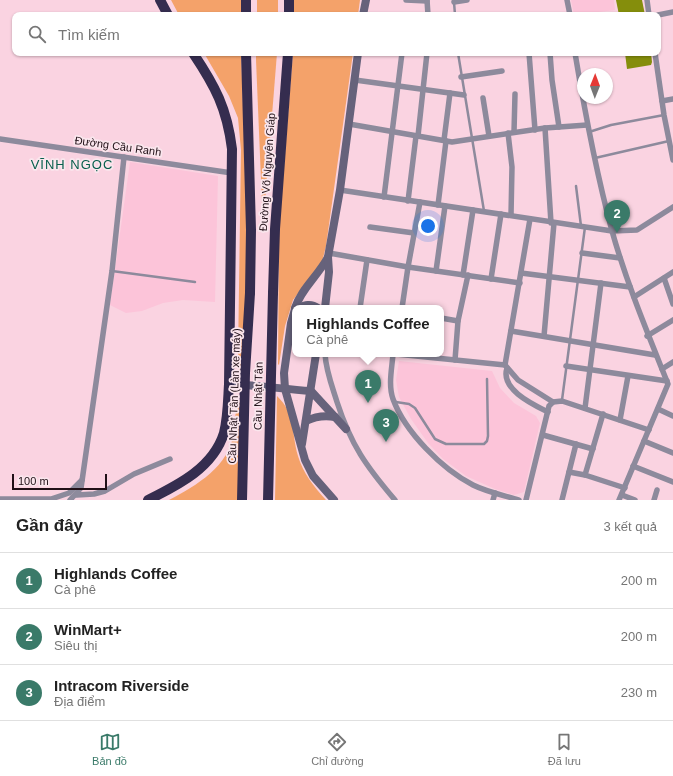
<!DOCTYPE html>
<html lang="vi">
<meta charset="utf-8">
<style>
:root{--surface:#fff;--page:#f6f6f6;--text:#222;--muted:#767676;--line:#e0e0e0;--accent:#3a7a69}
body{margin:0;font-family:Arial,sans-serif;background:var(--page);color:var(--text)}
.compass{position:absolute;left:577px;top:68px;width:36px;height:36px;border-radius:50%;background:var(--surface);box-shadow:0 1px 3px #0004;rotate:1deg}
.scale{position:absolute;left:12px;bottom:10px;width:95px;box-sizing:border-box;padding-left:4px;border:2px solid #201017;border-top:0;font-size:11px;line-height:14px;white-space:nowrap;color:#201017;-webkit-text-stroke:3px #fae6ed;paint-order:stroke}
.you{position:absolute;left:428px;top:226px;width:14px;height:14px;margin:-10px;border:3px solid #fff;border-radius:50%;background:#1a73e8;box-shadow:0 0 0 6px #1a73e833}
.badge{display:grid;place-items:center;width:26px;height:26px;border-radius:50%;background:var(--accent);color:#fff;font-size:13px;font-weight:700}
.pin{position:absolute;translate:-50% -33px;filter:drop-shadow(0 1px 2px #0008)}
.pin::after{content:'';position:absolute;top:21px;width:14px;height:12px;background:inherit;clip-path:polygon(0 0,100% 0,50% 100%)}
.popup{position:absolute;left:292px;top:305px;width:152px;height:52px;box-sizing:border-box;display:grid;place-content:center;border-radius:8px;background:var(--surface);filter:drop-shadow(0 1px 3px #0005);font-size:13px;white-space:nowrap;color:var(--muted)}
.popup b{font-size:15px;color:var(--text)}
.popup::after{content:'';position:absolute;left:50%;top:100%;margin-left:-8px;border:8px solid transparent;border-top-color:var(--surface)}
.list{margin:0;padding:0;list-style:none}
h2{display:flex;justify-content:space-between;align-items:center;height:52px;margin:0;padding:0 16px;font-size:17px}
h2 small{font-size:13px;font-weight:400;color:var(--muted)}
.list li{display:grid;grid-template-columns:26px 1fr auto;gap:12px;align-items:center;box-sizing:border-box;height:56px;padding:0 16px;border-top:1px solid var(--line)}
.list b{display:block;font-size:15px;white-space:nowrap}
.list p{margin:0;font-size:13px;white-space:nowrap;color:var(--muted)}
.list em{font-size:13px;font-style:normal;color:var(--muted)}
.icon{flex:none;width:22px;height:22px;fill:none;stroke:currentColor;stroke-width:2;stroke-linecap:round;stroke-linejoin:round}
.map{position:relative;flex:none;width:673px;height:500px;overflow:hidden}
.search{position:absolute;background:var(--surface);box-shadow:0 1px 3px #0004;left:12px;right:12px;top:12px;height:44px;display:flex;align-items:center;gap:10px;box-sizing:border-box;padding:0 14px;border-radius:8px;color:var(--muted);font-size:15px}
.sheet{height:220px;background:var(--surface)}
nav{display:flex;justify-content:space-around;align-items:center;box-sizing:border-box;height:56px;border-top:1px solid var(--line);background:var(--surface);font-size:11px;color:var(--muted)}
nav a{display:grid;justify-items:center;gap:2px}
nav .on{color:var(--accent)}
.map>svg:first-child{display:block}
</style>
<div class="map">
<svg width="673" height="500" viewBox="0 0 673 500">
<rect width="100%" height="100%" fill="#fad3e1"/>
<g fill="#fcc4d9">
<polygon points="571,0 614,0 615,10 574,15"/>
<polygon points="130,162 218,176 215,302 183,300 163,303 142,311 126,313 110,305"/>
<polygon points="399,361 492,371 500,388 514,403 536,416 540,423 524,492 514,495 495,489 466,476 443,459 428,443 411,419 399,397 396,380"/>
</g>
<g fill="#f4a26a">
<polygon points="171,0 241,0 241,15 179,15"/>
<rect x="257" y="0" width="21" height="15"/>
<polygon points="294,0 360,0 358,15 293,15"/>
<polygon points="204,53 241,53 250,293 240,372 238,357 241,150 238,118 229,96"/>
<polygon points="256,53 277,53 263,228 256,60"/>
<polygon points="293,53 353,53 326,246 322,262 293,300 285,326 279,365 278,364 279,229"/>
<path d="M244,394L242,500H169C197,485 229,467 234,432C236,416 234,407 244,394Z"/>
<path d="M277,396C296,414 291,432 298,456C303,473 314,487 326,500H275Z"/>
</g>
<g fill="#858e0c">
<polygon points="616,0 642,0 645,15 619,15"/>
<polygon points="625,53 651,53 652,62 651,65 627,69"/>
</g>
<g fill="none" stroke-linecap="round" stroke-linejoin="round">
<g stroke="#8d8a9c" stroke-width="2.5">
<polyline points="454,2 455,15"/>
<polyline points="458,53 484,211"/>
<polyline points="589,132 611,125 664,115"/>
<polyline points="595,158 669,141"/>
<polyline points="576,186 581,226"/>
<polyline points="112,271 195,282"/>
<polyline points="562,400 585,227"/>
<polyline points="396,402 409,404 415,408 435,439 446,444 484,444 487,441 488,436 487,379"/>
</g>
<g stroke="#8d8a9c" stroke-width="5.5">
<polyline points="406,0 427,1"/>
<polyline points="427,0 428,15"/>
<polyline points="567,0 570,15"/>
<polyline points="647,0 649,15"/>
<polyline points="454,2 467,0"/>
<polyline points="658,15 673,12"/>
<polyline points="529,53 535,130"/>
<polyline points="550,53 552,80 559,127"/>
<path d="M575,53C585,113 596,172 612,231C627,284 648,334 668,384L619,500"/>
<polyline points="655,53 664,115 673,160"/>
<polyline points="461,77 502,71"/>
<polyline points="355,80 464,95"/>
<polyline points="483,98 489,136"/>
<polyline points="662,101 673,99"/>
<polyline points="349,124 452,142 545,128 587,125"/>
<polyline points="545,128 551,223"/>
<polyline points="514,132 515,94"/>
<polyline points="508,133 512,167 511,215"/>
<polyline points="418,136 427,53"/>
<polyline points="0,139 232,173"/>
<polyline points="444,140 450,93"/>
<polyline points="340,190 612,231 637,230 673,207"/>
<polyline points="384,197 402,53"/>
<polyline points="408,201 416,136"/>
<polyline points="438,205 446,141"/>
<polyline points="530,219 505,365 518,380 553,402"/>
<polyline points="370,227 414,233"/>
<polyline points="329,253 408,267 520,283"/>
<polyline points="582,253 620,258"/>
<polyline points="436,271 445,206"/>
<polyline points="521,273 630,287"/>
<polyline points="463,275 473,210"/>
<polyline points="664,278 673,304"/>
<polyline points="491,279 501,214"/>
<polyline points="634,297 673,272"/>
<polyline points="360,308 367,260"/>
<polyline points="402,308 408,267 420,202"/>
<polyline points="441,318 458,321 468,275"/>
<polyline points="511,331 655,355"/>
<polyline points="544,336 554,223"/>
<polyline points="647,336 673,320"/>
<path d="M325,354C326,371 332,386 337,402C351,445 366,466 395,500"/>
<path d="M393,354C392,368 388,385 393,399C405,432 442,469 473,485C487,492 503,495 519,500"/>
<polyline points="396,354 505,365"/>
<polyline points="455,360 458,321"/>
<polyline points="566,366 667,381"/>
<path d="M507,368C500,389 532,404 548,412"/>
<polyline points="662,369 673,362"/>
<polyline points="585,408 601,283"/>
<polyline points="658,409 673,416"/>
<polyline points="603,414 585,475 625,488"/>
<polyline points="620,420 628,376"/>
<polyline points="543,435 593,449"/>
<polyline points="644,441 673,453"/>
<polyline points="633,466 673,482"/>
<polyline points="569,472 585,475"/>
<polyline points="77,495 94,494 105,491 134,474 170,459"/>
<polyline points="622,495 635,500"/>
<polyline points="0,499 51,499 69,493 82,480"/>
<polyline points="70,500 81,488 112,271 124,157"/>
<polyline points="493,500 495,493"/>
<polyline points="526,500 549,406 553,402 562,401 649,430"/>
<polyline points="562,500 576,444"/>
<polyline points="654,500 657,490"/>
</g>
<g stroke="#66627b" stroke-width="8">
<polyline points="363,15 366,0"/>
<path d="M295,308C301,289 318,276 328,257"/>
<path d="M297,308C305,305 311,303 318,308"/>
<polyline points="325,308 329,272 328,257 340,190 358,53"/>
<polyline points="295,309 291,323 284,373 285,389 305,460 313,476 334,500"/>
<path d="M229,384C256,385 283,389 311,391L346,429"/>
<path d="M306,421C316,416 324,415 335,417"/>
<polyline points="302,444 316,354"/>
</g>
<g stroke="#352d4f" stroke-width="10">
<polyline points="160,0 168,15"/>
<polyline points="246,0 246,15"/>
<polyline points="289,15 289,0"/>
<polyline points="246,53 251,230 250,293"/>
<polyline points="273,293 275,229 288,53"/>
<path d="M148,500C178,485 213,468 224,433C228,417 228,400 229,384L232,149C227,108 215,86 193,53"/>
</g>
<g stroke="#352d4f" stroke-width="10">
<polyline points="242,500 245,373 250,293"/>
<polyline points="268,500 273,293"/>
</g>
</g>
<g text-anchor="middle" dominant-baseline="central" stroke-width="3.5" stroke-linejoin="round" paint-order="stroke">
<g font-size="11" fill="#201017" stroke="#fae6ed">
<text transform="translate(118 146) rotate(8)">Đường Cầu Ranh</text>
<text transform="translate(267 172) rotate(-86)">Đường Võ Nguyên Giáp</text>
<text transform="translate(234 396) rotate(-88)">Cầu Nhật Tân (Làn xe máy)</text>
<text transform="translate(258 396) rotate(-89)">Cầu Nhật Tân</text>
</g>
<g font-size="13" letter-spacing="1" fill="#065e4c" stroke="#fae6ed">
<text x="72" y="164">VĨNH NGỌC</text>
</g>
</g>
</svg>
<svg class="compass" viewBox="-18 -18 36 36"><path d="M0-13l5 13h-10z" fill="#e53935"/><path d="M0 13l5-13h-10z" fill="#767676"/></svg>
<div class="scale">100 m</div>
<div class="you"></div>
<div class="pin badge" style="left:368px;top:403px">1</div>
<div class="popup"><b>Highlands Coffee</b>Cà phê</div>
<div class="pin badge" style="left:617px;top:233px">2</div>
<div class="pin badge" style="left:386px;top:442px">3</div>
<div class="search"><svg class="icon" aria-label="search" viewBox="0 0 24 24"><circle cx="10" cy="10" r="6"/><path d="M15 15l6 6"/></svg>Tìm kiếm</div>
</div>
<section class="sheet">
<h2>Gần đây<small>3 kết quả</small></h2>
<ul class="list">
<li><span class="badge">1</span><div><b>Highlands Coffee</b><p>Cà phê</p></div><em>200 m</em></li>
<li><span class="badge">2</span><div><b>WinMart+</b><p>Siêu thị</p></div><em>200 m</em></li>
<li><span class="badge">3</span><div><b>Intracom Riverside</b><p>Địa điểm</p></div><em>230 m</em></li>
</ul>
</section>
<nav>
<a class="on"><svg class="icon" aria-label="map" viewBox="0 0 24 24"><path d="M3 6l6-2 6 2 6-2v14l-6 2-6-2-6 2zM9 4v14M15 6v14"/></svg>Bản đồ</a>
<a><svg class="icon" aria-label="directions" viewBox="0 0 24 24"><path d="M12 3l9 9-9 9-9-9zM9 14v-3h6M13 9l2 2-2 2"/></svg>Chỉ đường</a>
<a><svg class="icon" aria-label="saved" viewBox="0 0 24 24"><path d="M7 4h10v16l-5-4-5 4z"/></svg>Đã lưu</a>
</nav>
